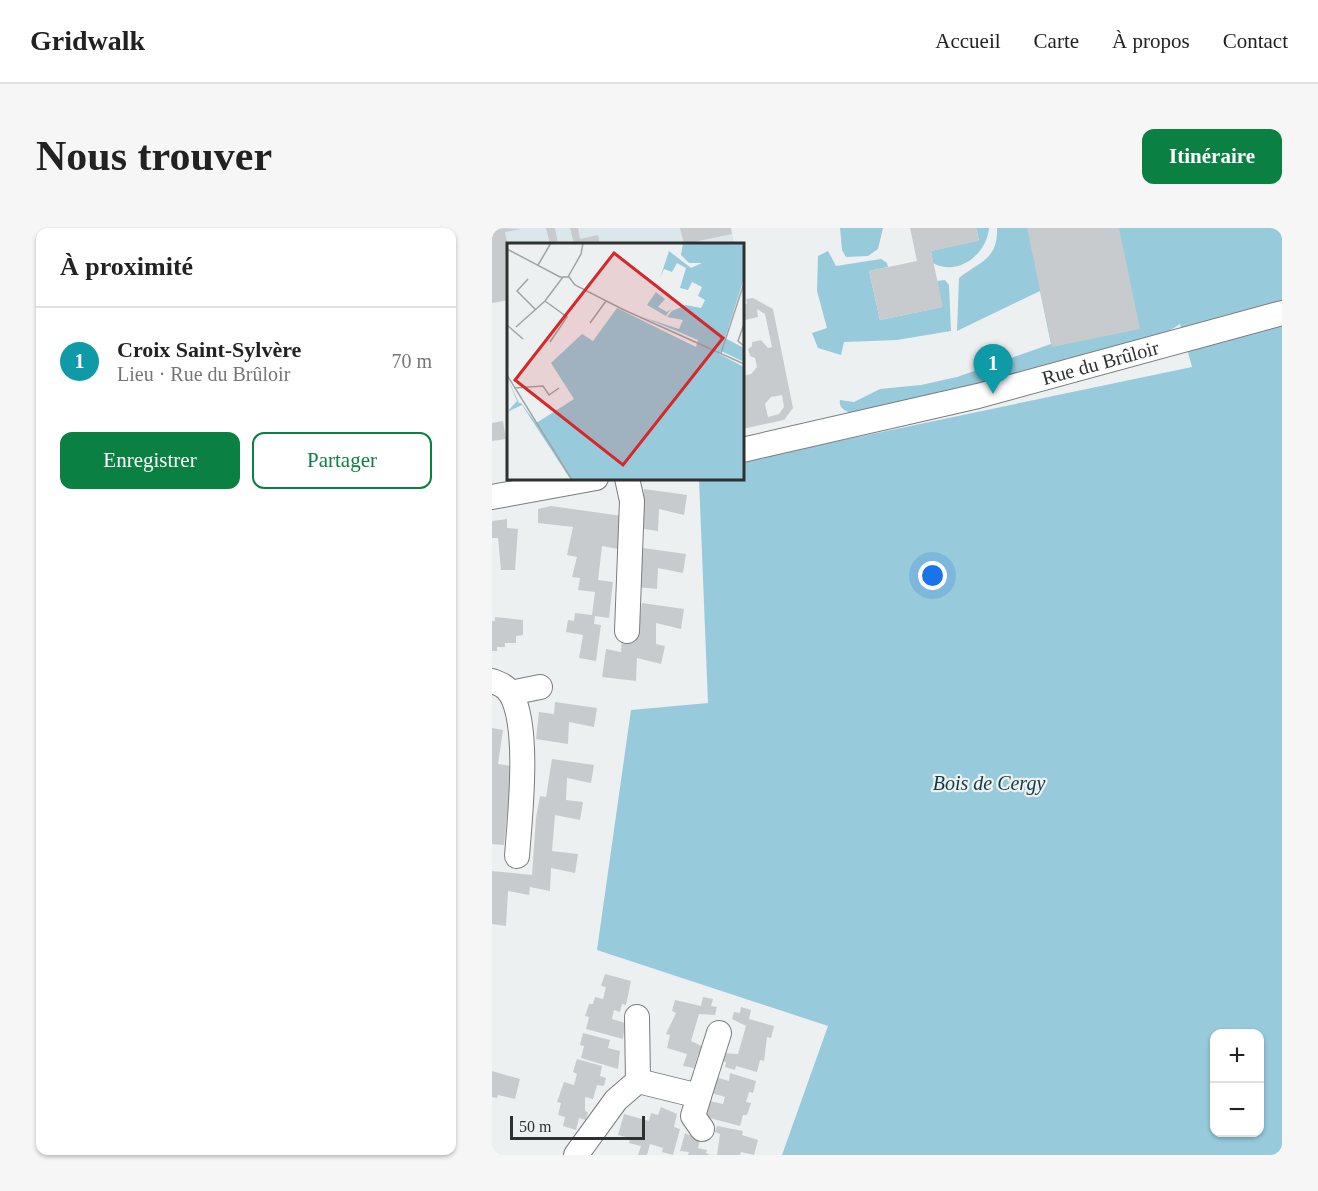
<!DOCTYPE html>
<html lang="fr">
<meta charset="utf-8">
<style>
:root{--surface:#fff;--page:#f6f6f6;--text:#222;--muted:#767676;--line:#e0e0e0;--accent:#0b8043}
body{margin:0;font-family:"Times New Roman",serif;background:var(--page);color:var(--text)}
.controls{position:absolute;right:18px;bottom:18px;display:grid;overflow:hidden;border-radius:12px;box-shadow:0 2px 4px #0004}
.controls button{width:54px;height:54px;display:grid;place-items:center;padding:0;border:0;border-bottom:2px solid var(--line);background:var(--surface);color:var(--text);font:30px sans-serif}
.scale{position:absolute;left:18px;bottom:15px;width:135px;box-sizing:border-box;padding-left:6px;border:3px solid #2f3131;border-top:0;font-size:16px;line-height:21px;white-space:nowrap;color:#2f3131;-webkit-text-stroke:4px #ecf0f1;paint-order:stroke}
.you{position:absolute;left:441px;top:348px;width:21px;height:21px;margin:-15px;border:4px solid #fff;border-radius:50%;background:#1a73e8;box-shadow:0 0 0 9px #1a73e833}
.badge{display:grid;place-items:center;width:39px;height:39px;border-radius:50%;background:var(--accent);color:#fff;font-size:20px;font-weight:700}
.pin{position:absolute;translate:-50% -50px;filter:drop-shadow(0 2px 3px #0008)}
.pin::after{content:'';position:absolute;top:32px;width:21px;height:18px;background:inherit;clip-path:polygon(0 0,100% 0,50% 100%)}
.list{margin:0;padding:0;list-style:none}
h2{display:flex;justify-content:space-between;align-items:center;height:78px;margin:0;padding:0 24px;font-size:26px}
h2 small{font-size:20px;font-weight:400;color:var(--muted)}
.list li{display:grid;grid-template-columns:39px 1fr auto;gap:18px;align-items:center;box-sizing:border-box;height:108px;padding:0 24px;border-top:2px solid var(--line)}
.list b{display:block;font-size:22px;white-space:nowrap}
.list p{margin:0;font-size:20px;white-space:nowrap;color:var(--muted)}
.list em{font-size:20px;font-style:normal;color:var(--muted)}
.actions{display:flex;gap:12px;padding:18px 24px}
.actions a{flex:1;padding:14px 0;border:2px solid var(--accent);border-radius:12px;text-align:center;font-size:21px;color:var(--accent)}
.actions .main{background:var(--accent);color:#fff}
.map{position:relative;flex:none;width:790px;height:927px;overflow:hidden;border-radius:12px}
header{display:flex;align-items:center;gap:36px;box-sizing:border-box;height:84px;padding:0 30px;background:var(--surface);border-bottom:2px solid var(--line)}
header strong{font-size:28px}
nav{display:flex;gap:33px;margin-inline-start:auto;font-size:21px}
.intro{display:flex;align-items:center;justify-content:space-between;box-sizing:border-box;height:144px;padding:0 36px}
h1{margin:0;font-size:42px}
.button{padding:15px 27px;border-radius:12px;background:var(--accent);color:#fff;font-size:21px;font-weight:700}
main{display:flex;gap:36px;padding:0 36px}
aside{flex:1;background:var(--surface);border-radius:12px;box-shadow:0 2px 4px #0004}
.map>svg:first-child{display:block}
</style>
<header>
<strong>Gridwalk</strong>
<nav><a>Accueil</a><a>Carte</a><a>À propos</a><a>Contact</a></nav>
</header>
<div class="intro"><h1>Nous trouver</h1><a class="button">Itinéraire</a></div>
<main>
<aside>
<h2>À proximité<small></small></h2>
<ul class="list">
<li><span class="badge" style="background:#0f9aa8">1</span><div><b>Croix Saint-Sylvère</b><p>Lieu · Rue du Brûloir</p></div><em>70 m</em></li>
</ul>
<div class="actions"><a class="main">Enregistrer</a><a>Partager</a></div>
</aside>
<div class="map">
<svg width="790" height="927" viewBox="0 0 790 927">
<rect width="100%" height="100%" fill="#ecf0f1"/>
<polygon fill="#dae7eb" points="0,0 239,0 242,16 16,16 16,72 2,75"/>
<g fill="#97cada" fill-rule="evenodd">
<polygon points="348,0 391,0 386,21 376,28 354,29 350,22"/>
<path d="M484,0H497C495,26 466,49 441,35L439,23L487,12Z"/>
<path d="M505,0H790V927H290L336,798L105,722L139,482L216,475L207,251L250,250L251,233L700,139L688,96L654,118L366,186C358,185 346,182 348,172L362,174L388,161L429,157L465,149L559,116L548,63L465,103L467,50C488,33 506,32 505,0ZM722,806H768V904H722Z"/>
<polygon points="336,23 344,38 389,31 395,35 396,39 377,43 388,92 450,79 445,53 453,52 457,57 459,103 405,112 352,114 349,127 326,120 320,105 335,100 325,63 326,28"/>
</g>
<g fill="#c8cbce" fill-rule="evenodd">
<polygon points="0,0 29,1 13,4 16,20 16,72 0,75"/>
<polygon points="54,0 63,0 66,16 58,16"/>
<polygon points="78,0 86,0 88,11 106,7 108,16 82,16"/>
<polygon points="188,0 239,0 240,6 192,16"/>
<polygon points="418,0 484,0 487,13 439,23 451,79 388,92 377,43 425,33"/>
<polygon points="535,0 627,0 648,101 560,119"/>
<path d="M261,70L281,81L301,180L292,192L250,201V148L259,146L265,139L263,130L258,128L256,121L260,118V114L269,112L276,120L280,119L273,86L265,81L266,89L253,92L250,77L255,76L254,71ZM290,167L292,179L287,186L276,189L273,176L279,169Z"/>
<polygon points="11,193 14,211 0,213 0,195"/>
<polygon points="152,261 195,267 192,287 167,281 166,303 146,300"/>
<polygon points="59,278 130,288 126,321 110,318 106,352 121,354 117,390 103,388 102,396 109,397 104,433 87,430 91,407 74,404 76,392 82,393 83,385 100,387 103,364 86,362 88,350 80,349 85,329 75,327 81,299 46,295 46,281"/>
<polygon points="15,291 15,300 26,301 23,342 9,342 6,310 0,310 0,293"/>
<polygon points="151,320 194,326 191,345 166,340 165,361 145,359"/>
<polygon points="150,375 192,381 189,401 164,395 164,416 173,418 169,436 145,430 144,453 110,449 114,421 129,424 130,412 144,413"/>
<polygon points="3,389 31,392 31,407 24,408 24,415 13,415 13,419 5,419 5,423 0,423 0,393 3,393"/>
<polygon points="63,474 105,480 102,499 77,494 76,516 44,511 47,484 62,486"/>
<polygon points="0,500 11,502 6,536 20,538 12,617 0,616"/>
<polygon points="60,531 102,537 99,555 75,550 74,572 91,574 88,592 63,587 60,623 86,626 83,645 59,640 58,663 38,659 37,667 16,663 14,698 0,696 0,643 40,647 44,590 48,568 54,569"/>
<polygon points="113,746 139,753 134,777 130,776 128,784 122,782 120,791 133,795 131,811 94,801 97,789 93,788 97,776 101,776 103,769 111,771 114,759 109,758"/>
<polygon points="211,769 221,771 219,778 225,779 223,787 207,786 199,813 214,820 212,828 206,826 202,840 191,838 195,826 175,820 178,807 174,806 184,785 180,783 183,772 209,778"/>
<polygon points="249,779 259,782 257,791 282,798 279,810 275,809 272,833 268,832 265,844 244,838 243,842 233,839 234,834 228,832 230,825 246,826 254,798 240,791 242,784 248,785"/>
<polygon points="91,805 118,812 116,820 128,823 126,841 89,830 92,818 88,817"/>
<polygon points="85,831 110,838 108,848 114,850 112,858 105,857 101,871 93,869 93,883 96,884 94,892 87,890 84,902 71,898 73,889 66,887 69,875 65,874 72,854 82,857 85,846 81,844"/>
<polygon points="0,843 28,851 23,871 6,867 5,870 0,869"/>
<polygon points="238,845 264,853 261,865 257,864 254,874 259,875 255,887 251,887 248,898 210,888 217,873 231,876 233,869 216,864 223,849 237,853"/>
<polygon points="169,879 185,886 182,899 188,901 181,927 170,924 171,920 158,916 155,927 146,927 149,918 137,915 138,910 126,907 132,886 157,893 159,885 166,887"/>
<polygon points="225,898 251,903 250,907 266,912 262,927 249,924 248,927 225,927 228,906 223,904"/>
<polygon points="193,905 208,912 206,920 215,922 214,925 218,927 196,927 197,924 188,923"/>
</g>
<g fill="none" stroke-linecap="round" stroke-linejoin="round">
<g stroke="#797d7e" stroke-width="26">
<g id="minor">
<path id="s1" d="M250,222L486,168L790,85"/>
<polyline points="135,250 140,273 135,403"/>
<polyline points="0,269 104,250"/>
<path d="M0,453C8,456 14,458 19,466C38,499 28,588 25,628"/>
<polyline points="18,465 48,459"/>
<polyline points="145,789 146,853"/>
<polyline points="207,868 201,888 210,901"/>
<polyline points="84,927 124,872 146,853 207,868 227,805"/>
</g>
</g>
<use href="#minor" stroke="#fff" stroke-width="24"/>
</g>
<g text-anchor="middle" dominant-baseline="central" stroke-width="4.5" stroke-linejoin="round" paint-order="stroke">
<g font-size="20" fill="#2f3131" stroke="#ecf0f1">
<text stroke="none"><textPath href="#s1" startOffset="369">Rue du Brûloir</textPath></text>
</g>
<g font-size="20" font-style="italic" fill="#133a44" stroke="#ecf0f1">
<text x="497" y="555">Bois de Cergy</text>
</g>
</g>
<g transform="translate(15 15)">
<rect width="237" height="237" fill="#ecf0f1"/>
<path d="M176,0H237V35L218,95L237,105V119L214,108L212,111L237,124V237H64L15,162L0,169L10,158L0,134L12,160H14L29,180L34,177L67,156L44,120L75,91L86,98L110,65L189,104L191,97L136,74L172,86L176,77L160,74L165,68L179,62L194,65L198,57L191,53L195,44L185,39L181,47L173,45L179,25L170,20L165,29L157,26L153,35L162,8L184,25L195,20H182L174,12ZM149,49L158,56L151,64L160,69L164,66L159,73L140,62Z" fill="#97cada"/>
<path fill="none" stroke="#a0a4a4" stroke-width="1.5" d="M0,6L53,34H62L68,42L115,66L237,121M31,22L44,0M61,34L74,11L76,0M21,36L10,48L29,67M38,58L60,74L43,99M83,80L99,58M237,81L231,98L237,103M0,82L16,96M9,84L38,58L56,34M214,110L237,40M0,132L65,237M7,145L36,143L42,152L52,145"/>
<path fill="#d62828" fill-opacity="0.15" stroke="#d62828" stroke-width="3" d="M107,10L216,95L116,222L8,137Z"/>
<rect width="237" height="237" fill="none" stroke="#2f3131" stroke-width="3"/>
</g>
</svg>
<div class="controls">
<button>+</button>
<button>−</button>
</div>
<div class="scale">50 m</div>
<div class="you"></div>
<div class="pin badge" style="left:501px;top:166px;background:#0f9aa8">1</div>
</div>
</main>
